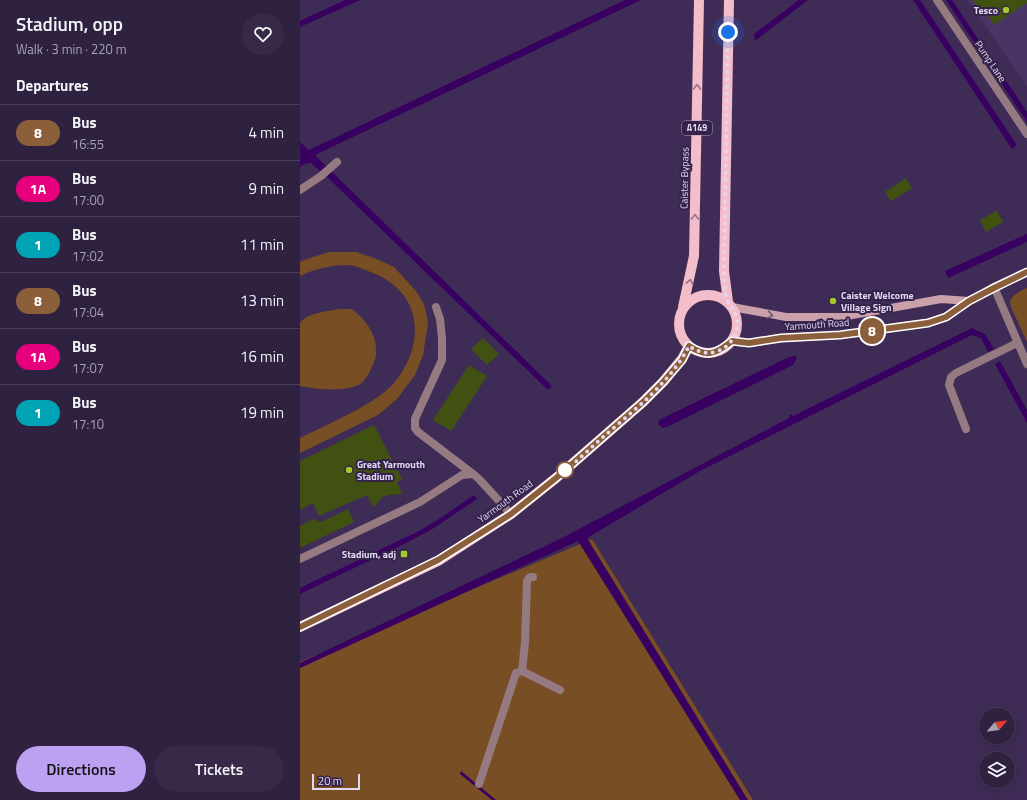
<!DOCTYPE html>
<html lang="en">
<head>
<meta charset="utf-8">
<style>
  body { margin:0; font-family:"Titillium Web",sans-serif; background:#372947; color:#f1f3f6; height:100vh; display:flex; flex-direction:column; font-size:15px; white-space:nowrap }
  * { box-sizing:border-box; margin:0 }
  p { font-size:13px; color:#a7a3b1 }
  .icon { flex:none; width:22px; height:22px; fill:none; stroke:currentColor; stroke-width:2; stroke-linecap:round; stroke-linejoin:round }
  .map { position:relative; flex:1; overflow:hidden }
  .drawer { display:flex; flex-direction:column; background:#2f2140; width:300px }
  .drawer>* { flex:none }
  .badge { padding:0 8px; border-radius:13px; font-size:14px; line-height:26px }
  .needle { width:26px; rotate:61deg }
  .tools { position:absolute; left:679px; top:708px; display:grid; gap:8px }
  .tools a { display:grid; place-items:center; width:36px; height:36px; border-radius:50%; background:#2f2140; box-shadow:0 2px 10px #0003,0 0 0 1px #4a3e59; font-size:20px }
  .scale { position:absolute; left:12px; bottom:10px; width:48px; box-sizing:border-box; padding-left:4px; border:2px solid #e1d7f1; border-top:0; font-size:11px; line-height:14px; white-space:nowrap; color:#e1d7f1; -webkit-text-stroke:3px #35224b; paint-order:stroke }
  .you { position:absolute; width:20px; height:20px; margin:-10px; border:3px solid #fff; border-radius:50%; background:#1a73e8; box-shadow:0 0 0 6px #1a73e833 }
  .map>.badge { position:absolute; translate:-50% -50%; box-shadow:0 0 0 2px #fff }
  h2 { padding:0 16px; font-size:15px; line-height:36px }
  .round { display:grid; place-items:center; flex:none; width:42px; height:42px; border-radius:21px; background:#372947 }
  .overview { display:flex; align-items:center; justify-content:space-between; height:68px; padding:0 16px }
  h1 { font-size:19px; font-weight:600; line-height:30px }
  .cta { display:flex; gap:8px; margin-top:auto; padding:8px 16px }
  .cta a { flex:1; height:46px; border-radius:24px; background:#bca0f2; color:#111; font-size:16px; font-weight:600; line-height:46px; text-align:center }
  .cta a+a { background:#372947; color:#f1f3f6 }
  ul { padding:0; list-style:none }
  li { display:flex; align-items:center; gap:12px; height:56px; padding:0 16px; border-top:1px solid #4a3e59 }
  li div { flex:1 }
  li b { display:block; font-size:15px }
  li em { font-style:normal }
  li .badge { min-width:44px; font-weight:700; text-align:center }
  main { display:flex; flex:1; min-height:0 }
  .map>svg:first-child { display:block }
  .built { fill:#4a3465 }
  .green { fill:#784e24 }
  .water { fill:#380060 }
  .building { fill:#405111 }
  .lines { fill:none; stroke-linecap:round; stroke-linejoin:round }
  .lane { stroke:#957b81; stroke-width:8 }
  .street { stroke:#957b81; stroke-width:8 }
  .secondary { stroke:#caa0aa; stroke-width:8 }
  .primary { stroke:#f3bdca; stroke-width:10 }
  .oneway { stroke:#94708a }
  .oneway2 { stroke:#715471 }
  .line-casing { stroke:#fff; stroke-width:9 }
  .line { stroke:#8b5e3c; stroke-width:6 }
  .walk { stroke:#e1d7f1; stroke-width:4; stroke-dasharray:0 7.2 }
  .poi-dot { fill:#a2c928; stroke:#35224b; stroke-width:1.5 }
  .stop-dot { fill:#fff; stroke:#8b5e3c; stroke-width:2 }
  .labels { text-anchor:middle; stroke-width:4; stroke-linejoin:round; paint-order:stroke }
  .shield { fill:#35224b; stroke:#ada1bf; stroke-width:1 }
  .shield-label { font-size:9px; font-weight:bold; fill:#e1d7f1 }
  .poi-label { font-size:10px; font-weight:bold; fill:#e1d7f1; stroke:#35224b; text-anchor:end }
  .street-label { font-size:10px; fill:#e1d7f1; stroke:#35224b }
</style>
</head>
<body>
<main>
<section class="drawer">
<div class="overview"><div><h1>Stadium, opp</h1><p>Walk · 3 min · 220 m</p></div><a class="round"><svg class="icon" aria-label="heart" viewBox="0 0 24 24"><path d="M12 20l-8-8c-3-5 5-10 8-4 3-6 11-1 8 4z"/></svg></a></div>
<h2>Departures</h2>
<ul>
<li><span class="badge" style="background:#8b5e3c;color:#fff">8</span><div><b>Bus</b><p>16:55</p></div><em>4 min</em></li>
<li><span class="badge" style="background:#e6007e;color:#fff">1A</span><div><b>Bus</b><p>17:00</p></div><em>9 min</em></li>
<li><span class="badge" style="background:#00a3b4;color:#fff">1</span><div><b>Bus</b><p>17:02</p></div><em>11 min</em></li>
<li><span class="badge" style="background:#8b5e3c;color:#fff">8</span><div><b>Bus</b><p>17:04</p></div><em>13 min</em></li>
<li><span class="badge" style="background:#e6007e;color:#fff">1A</span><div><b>Bus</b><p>17:07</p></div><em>16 min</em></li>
<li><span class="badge" style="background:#00a3b4;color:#fff">1</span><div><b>Bus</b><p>17:10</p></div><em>19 min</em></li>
</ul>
<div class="cta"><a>Directions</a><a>Tickets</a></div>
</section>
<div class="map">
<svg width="727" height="800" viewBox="0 0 727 800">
  <rect width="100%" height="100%" fill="#3f2c56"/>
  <!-- built -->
  <path class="built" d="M667,0H727V87L691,34Z"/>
  <!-- green -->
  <path class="green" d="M29,252H56L74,258L94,267L116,291L124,304L128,323L123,355L115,375L97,399L78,415L0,453V438C26,425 76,404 94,383C126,344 123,293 73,273C65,270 56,265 47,265C30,265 15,269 0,276V262L10,258Z
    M727,288V342L711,307L710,301C714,294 720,291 727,288Z
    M39,309H52C67,321 78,336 76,356C75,361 72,366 70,371C67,377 63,384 56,386C38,392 18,389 0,386V323C8,312 27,312 39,309Z
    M292,539L453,800H0V662Z"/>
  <!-- water -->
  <path class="water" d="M45,0H60L0,27V21Z
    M325,0H341L15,155L28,168L22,173L11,163L4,164L0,167V160L1,157L0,154V142L9,150Z
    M499,0H508L455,41L454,34Z
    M613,0H620L717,145L712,149Z
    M646,0H652L727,112V122Z
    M31,171L252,386L248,390L26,176Z
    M727,234V242L648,278L645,271Z
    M672,328L685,334L694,349L688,352L681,338L672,335L400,471L287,538L448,800H440L278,541L0,668V663L262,538L489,418L490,414L493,416Z
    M495,356L497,358L493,365L369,426L363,428L358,424L359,420L367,416L489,357Z
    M700,361L727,410V423L695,364Z
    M174,495L177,499L131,530L98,547L0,594V588L117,532L136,521Z
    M161,771L196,800H192L160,774Z"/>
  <!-- building -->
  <path class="building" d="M673,0H727V3L694,25L685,11L682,13Z
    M606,178L612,188L591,201L585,192Z
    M697,211L703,222L686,232L680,220Z
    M183,338L199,354L187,365L171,349Z
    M169,365L187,376L151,431L133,420Z
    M74,425L102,479L97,482L102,494L89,495L83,497L73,507L67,495L19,516L13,503L0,510V461Z
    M48,509L54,522L0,548V526L13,519L21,522Z"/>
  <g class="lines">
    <!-- lane -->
    <path class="lane" d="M0,190L21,176L37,162
      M694,287L727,364
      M136,307L140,319L142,338V360L115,419V428L118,432L173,474
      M666,429L649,385L651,377L656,373L717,343
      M0,559L120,502L162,475L173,474L179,479L211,514
      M222,671L260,690
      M179,784L216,673L222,671L225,643L227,581L230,577H233"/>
    <!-- street -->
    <path class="street" d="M637,0L727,134"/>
    <!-- secondary -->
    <path class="secondary" d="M432,307L486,317H541L641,299L669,301
      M432,341L449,343L481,338L540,335L627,323L646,317L669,301L694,287L727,272"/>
    <!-- primary -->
    <path class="primary" d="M379 324a29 29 0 1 1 58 0a29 29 0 1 1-58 0Z
      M428,302L424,271L429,0
      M383,307L394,256L399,0
      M0,627L138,561L211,514L256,478L343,402L363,382L382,359L389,346"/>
  </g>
  <!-- one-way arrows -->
  <defs><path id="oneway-chevron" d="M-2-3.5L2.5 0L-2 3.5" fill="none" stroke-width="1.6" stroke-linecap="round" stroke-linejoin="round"/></defs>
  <g class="oneway">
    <use href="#oneway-chevron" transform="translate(397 87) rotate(-89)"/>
    <use href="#oneway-chevron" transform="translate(395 217) rotate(-89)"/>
    <use href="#oneway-chevron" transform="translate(390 282) rotate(-76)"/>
  </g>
  <use class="oneway2" href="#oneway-chevron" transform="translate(470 315) rotate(10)"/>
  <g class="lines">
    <!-- line casing -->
    <g class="line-casing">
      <path id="line" d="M0,627L138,560L211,514L256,478L343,402L363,382L382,360L389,346C407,358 416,354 432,341L449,343L481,338L540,335L628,323L646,317L669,301L694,288L727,272"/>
    </g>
    <!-- line -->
    <use href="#line" class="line"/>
    <!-- walk -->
    <path class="walk" d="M265,470C278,461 290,448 302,438C333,411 370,383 389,346C398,352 407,355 418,351C433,346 441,328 435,313C433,309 430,306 428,302C424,294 425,281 424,271L428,32"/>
  </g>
  <!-- markers -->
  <g class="poi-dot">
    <circle cx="706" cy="10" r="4"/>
    <circle cx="533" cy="301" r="4"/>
    <circle cx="49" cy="470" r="4"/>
    <rect x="100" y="550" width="8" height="8" rx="2"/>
  </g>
  <circle class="stop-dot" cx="265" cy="470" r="8"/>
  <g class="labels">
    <!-- shield labels -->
    <rect class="shield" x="382" y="121" width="30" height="14" rx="3"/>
    <g class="shield-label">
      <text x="397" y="131">A149</text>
    </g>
    <!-- poi labels -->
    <g class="poi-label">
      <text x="698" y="14">Tesco</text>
      <text x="541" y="299" text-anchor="start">Caister Welcome<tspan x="541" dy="12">Village Sign</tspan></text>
      <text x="57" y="468" text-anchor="start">Great Yarmouth<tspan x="57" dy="12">Stadium</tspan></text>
      <text x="96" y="558">Stadium, adj</text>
    </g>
    <!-- street labels -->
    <g class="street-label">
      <text transform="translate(691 61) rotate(56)" y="4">Pump Lane</text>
      <text transform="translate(384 178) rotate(-89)" y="4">Caister Bypass</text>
      <text transform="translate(517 324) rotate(-4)" y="4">Yarmouth Road</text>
      <text transform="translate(205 501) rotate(-36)" y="4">Yarmouth Road</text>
    </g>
  </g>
</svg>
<div class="tools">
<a><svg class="needle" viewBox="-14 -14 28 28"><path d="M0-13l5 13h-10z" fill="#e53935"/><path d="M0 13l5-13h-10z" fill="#a7a3b1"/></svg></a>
<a><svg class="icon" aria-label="layers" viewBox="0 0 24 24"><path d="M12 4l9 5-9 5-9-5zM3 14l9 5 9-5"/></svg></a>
</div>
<div class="scale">20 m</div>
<div class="you" style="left:428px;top:32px"></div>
<b class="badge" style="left:572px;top:331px;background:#8b5e3c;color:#fff">8</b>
</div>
</main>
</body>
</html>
